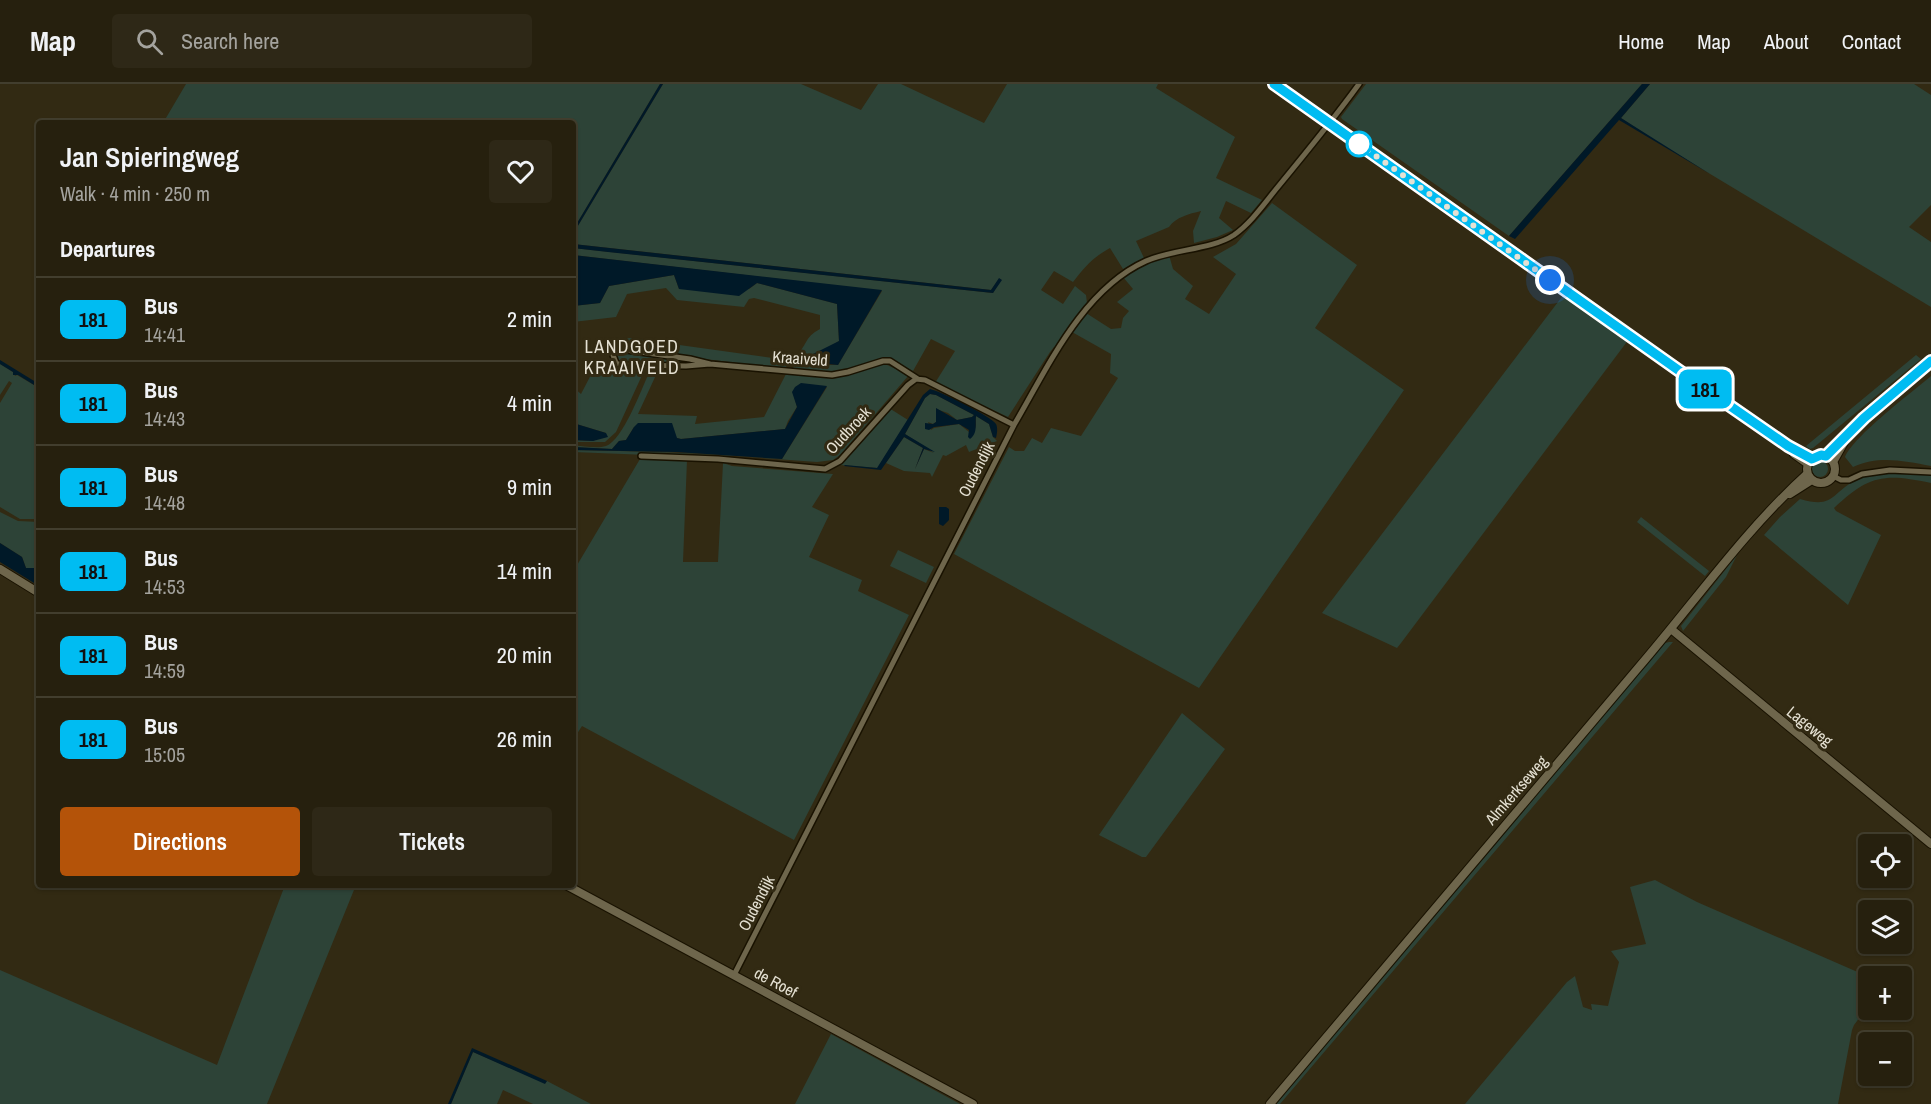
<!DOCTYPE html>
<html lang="en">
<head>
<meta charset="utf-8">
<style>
  body { margin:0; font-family:"Archivo Narrow",sans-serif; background:#2e2817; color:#f1f3f6; height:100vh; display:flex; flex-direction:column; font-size:22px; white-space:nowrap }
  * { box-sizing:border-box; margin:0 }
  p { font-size:20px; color:#a4a39e }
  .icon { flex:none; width:33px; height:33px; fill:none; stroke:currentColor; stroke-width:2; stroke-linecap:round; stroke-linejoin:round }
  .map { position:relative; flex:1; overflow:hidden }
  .side { position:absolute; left:36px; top:36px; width:540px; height:768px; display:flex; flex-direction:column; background:#26200e; border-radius:6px; box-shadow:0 2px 4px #0004,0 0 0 2px #423e2e }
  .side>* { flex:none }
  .badge { padding:0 12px; border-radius:9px; font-size:21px; line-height:39px }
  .fabs { position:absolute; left:1858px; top:750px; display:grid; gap:12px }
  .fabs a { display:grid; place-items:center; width:54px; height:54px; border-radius:6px; background:#26200e; box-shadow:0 2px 4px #0004,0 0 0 2px #423e2e; font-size:30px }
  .you { position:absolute; width:30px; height:30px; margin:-15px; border:4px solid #fff; border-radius:50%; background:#1a73e8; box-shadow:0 0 0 9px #1a73e833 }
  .map>.badge { position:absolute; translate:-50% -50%; box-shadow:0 0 0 3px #fff }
  h2 { padding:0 24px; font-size:22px; line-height:54px }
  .round { display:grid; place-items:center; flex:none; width:63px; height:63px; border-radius:6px; background:#2e2817 }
  .headline { display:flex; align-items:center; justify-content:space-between; height:102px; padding:0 24px }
  h1 { font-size:28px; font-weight:600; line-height:45px }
  .button { display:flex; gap:12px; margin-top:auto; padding:12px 24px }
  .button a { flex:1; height:69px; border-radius:6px; background:#b45309; color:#fff; font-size:24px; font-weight:600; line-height:69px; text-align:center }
  .button a+a { background:#2e2817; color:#f1f3f6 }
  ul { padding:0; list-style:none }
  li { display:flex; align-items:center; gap:18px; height:84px; padding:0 24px; border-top:2px solid #423e2e }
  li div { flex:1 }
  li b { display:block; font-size:22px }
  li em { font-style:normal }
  li .badge { min-width:66px; font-weight:700; text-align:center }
  header { display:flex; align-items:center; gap:36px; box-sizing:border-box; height:84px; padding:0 30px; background:#26200e; border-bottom:2px solid #423e2e }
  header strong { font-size:28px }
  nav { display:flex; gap:33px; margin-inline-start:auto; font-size:21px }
  .search { width:420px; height:54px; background:#2e2817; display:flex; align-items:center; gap:15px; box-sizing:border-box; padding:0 21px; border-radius:6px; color:#a4a39e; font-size:22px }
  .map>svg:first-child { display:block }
  .green { fill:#2d4337 }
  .water { fill:#001928 }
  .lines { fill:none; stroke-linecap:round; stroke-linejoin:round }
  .street-casing { stroke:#191200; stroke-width:8 }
  .secondary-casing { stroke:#191200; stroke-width:10 }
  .street { stroke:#6e664c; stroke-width:5 }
  .secondary { stroke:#6e664c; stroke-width:8 }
  .line-casing { stroke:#fff; stroke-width:14 }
  .line { stroke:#00bcf2; stroke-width:9 }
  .walk { stroke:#e5e1d3; stroke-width:6; stroke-dasharray:0 10.8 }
  .stop-dot { fill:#fff; stroke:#00bcf2; stroke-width:3 }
  .labels { text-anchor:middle; stroke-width:6; stroke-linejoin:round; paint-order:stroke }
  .street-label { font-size:16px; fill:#e5e1d3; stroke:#322a13 }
  .neighbourhood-label { font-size:18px; letter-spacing:1.5px; fill:#e5e1d3; stroke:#322a13 }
</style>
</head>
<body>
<header>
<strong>Map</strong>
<div class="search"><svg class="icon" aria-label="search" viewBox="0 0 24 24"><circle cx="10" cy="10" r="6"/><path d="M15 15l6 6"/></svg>Search here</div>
<nav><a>Home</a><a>Map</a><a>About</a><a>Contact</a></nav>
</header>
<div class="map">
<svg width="1931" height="1020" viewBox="0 0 1931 1020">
  <rect width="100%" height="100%" fill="#322a13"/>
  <!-- green -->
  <path class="green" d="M186,0H660L573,146V39H163Z
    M663,0H801L861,26L878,0H901L984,39L1007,0H1158L1156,4L1235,53L1216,94L1262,116L1251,129L1226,117L1219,134L1233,146L1217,153L1194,159L1193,147L1201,127C1189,130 1176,133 1169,143L1136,157L1144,174L1123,185L1110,164C1093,173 1084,184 1073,198L1054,187L1041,206L1063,220L1075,202L1086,211L1087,219L1058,262L1054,263L1050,268L1008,333L935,299L955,267L931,255L913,287L891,276L834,288L793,286L795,272C808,262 803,254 820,245V231L754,214L749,215L744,223L677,216L666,204L627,210L616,233L573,238V222L600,219L609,202L674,191L679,205H749L757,199L837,220L839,257L808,278L824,281H838L882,207L573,171V164L993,209L1001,195H999L991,206L573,160V150Z
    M1366,0H1642L1509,152L1342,35L1341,33Z
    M1650,0H1914L1931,11V121L1909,143L1931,158V223L1657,58L1621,34Z
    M1272,119L1357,181L1315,244L1404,306L1199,604L954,470L1009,363L1015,367H1024L1032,354L1042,359L1051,344L1081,352L1118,294L1110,289L1111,270L1072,248L1086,229L1111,245L1121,244L1123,234L1129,227L1117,218L1133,205L1123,193L1145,180L1169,171L1173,185L1193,202L1185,215L1209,230L1236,190L1213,173L1236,160Z
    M1564,210L1629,255L1401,559L1397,564L1322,529Z
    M629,254L787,276L786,285L615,264L616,259Z
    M622,268L692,278V279L621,278L617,274V271Z
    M1916,271L1921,275L1910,284L1813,364L1810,365L1806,362Z
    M613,279L641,283L644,287L616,348L605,358H573V356L593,357L606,349L573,339V303L581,310L594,285L599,287Z
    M0,280L13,288L15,292L17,291L39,304V435H20L0,423V319L12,299L9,297L0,311Z
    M885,280L909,291L840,371L833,376L817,378L735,372L698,373L573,368V366C643,367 712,370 782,375L827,303L794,312L797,323L788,337L785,345L681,355L634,343L626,356L619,357L612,365L573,363V361C583,362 597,365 606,362C623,356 641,306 649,289L654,284H658L656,291L638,330L697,332L695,340L764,333L786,290L816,293L840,292Z
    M1931,292V382C1904,377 1879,371 1853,383L1845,373C1854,352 1911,309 1931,292Z
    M930,310L936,311L974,331L972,333L957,336L948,329L936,325V338L933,340L928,338L931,346L934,344L959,340L969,348C979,345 975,340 976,332L989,340L993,353L997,357L969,368L966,361L946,372L943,371L932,393L930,389L904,387L886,379L904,353L923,364L915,385L924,365L934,369L905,350L925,314Z
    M889,324L908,336L878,384L840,381L841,378Z
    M640,375L687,376L683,478H718L723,379L732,382L833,390L812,423L829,431L809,473L862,496L858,507L909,531L794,756L582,642L573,656V488Z
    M1812 385a8 8 0 1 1 16 0a8 8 0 1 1-16 0Z
    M1889,388L1931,391V399C1884,389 1869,391 1834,424L1836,427L1881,451L1848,521L1764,451L1780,433L1800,415C1834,425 1830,410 1856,396C1866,391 1877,390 1889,388Z
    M0,428L18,437L39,438V484H26L22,473L0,459Z
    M1641,433L1709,487L1705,492L1637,438Z
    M898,466L934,483L926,499L890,482Z
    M1737,471L1726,493L1683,547L1681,542Z
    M1669,558H1673L1280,1020H1276L1665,559Z
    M1182,629L1225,665L1146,773H1142L1099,751Z
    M1655,796L1697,818L1869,893V921L1854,941L1852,946L1838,1020H1465L1567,898L1575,892L1583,923L1592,926L1591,920L1608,922L1619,878L1611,867L1646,860L1630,803Z
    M285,801H356L267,1020H0V886L217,981Z
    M831,950L960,1020H795Z
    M473,968L545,999L547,997L591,1020H533L503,1006L497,1020H451Z"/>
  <!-- water -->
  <path class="water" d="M660,0H663L573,150V146Z
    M1642,0H1650L1621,34L1710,90L1619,36L1515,155L1509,152Z
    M573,160L991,206L999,194L1002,196L993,209L608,168L573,164Z
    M573,171L882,206L838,281L808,278L811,271L839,257L837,220L757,199L739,212L679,205L674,191L609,202L600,219L573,222Z
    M0,276L39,300V304L18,291H13V288L0,280Z
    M801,299L827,302L782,375L676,368L573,366V363L612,365L619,357L626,356L634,343L638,339H672L677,354L681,355L785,345L797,323L792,308L795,303Z
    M930,305C940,307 991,332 996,340C998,344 997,350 996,354L993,353L989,340L976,332C975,340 978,349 970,355L968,353L969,346L959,340L934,343L929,346L925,345V339L933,340L936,338V324L957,336L972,333L974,331L936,311L930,310L925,314L905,350L935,368L924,365L915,385L923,364L904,353L881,386L844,382L845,381L877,384L923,311Z
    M573,339L606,349L608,353L593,357L573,356Z
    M939,423H946L949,425V436L943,442L939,440Z
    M0,459L22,473L26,484H39V502L0,478Z
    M472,964L547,997L545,1000L473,968L451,1020H448Z"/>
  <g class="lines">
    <!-- street casing -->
    <g class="street-casing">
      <path id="street" d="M710,280L690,275L619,265L615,267L613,271L616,279L621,281L686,282L710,280L832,291L848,288L883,277H890L918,295
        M641,372L718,375L825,385L840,377L908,301L916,295L925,296L1014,341
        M1833,392L1841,396H1849L1862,390L1890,386L1931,388
        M734,891L1014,341C1048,283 1082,206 1146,177C1173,165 1211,166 1234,151C1251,139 1264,120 1277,104C1305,70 1333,36 1359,0"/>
    </g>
    <!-- secondary casing -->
    <g class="secondary-casing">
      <path id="secondary" d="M1274,0L1681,288L1788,362L1812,375
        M1789,363L1794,370L1808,380
        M1807 385a14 14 0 1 1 28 0a14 14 0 1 1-28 0Z
        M1826,372L1864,334L1931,277
        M1833,378L1847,353
        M1790,410L1812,396
        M0,485L39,509
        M1671,545L1931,760
        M566,801L973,1020
        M1270,1020C1393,875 1514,729 1638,584C1694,519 1744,447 1807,390"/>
    </g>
    <!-- street -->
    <use href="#street" class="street"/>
    <!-- secondary -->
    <use href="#secondary" class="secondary"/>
  </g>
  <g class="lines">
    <!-- line casing -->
    <g class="line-casing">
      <path id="line" d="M1274,0L1681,288L1788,362L1812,375L1821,371L1826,372L1864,334L1931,277"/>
    </g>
    <!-- line -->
    <use href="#line" class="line"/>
    <!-- walk -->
    <path class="walk" d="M1359,60L1550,196"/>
  </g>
  <!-- markers -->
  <circle class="stop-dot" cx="1359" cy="60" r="12"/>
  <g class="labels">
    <!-- street labels -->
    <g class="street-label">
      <text transform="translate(800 274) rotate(4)" y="6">Kraaiveld</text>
      <text transform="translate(848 346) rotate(-47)" y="6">Oudbroek</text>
      <text transform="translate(976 385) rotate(-63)" y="6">Oudendijk</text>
      <text transform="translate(1810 642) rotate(39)" y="6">Lageweg</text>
      <text transform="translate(1516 706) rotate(-49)" y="6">Almkerkseweg</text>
      <text transform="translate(756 819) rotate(-63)" y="6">Oudendijk</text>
      <text transform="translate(776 898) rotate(28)" y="6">de Roef</text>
    </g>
    <!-- neighbourhood labels -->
    <g class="neighbourhood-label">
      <text x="632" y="269">LANDGOED<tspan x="632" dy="21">KRAAIVELD</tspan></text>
    </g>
  </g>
</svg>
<div class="fabs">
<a><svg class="icon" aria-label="locate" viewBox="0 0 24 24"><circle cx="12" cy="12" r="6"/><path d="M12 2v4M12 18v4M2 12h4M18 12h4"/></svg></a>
<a><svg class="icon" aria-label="layers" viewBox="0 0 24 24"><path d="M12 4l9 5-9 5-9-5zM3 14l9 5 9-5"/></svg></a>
<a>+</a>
<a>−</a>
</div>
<div class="you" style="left:1550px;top:196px"></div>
<b class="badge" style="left:1705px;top:305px;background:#00bcf2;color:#111">181</b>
<section class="side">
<div class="headline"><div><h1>Jan Spieringweg</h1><p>Walk · 4 min · 250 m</p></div><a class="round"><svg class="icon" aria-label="heart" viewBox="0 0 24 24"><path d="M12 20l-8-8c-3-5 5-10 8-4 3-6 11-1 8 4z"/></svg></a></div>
<h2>Departures</h2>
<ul>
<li><span class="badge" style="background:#00bcf2;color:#111">181</span><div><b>Bus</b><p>14:41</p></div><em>2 min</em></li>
<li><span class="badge" style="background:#00bcf2;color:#111">181</span><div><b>Bus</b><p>14:43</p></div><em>4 min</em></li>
<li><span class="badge" style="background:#00bcf2;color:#111">181</span><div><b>Bus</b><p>14:48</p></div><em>9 min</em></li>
<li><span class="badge" style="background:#00bcf2;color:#111">181</span><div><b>Bus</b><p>14:53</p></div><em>14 min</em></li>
<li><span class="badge" style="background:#00bcf2;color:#111">181</span><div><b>Bus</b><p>14:59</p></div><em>20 min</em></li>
<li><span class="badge" style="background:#00bcf2;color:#111">181</span><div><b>Bus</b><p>15:05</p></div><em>26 min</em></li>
</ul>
<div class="button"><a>Directions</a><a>Tickets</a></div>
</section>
</div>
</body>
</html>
